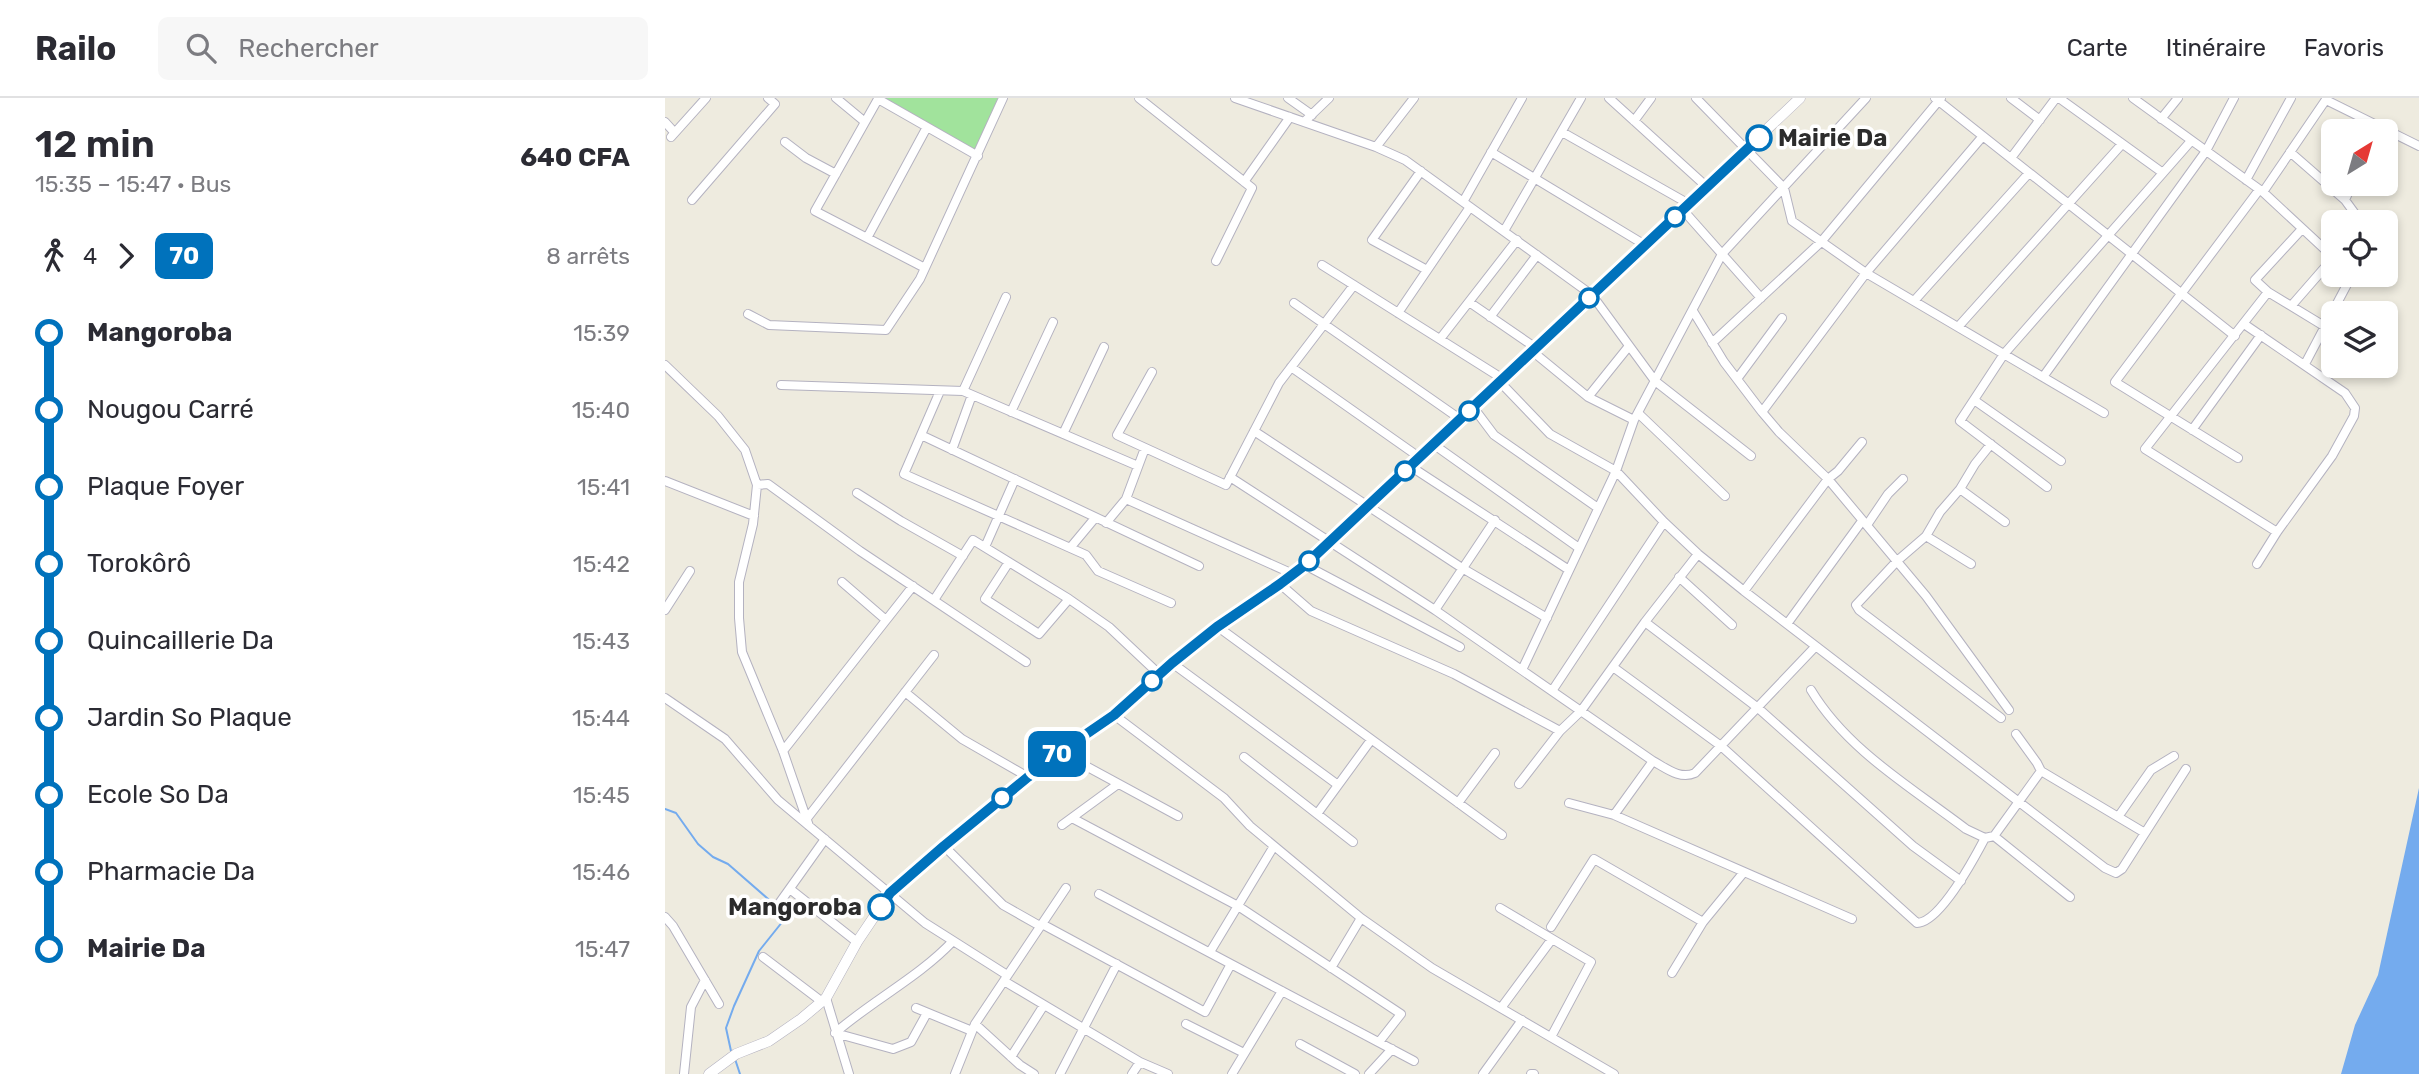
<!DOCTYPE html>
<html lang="fr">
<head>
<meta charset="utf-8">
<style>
  body { margin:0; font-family:Rubik,sans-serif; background:#f7f7f7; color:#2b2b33; height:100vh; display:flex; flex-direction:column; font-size:26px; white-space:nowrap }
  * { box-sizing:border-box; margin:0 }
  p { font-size:23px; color:#7c7c81 }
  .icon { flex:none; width:38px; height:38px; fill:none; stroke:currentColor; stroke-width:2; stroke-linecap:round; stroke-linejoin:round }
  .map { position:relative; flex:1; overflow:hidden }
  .side { display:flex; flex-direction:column; background:#fff; width:665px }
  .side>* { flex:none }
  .badge { padding:0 14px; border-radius:10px; font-size:24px; line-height:46px }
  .needle { width:46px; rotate:37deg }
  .tools { position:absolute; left:1656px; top:21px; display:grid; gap:14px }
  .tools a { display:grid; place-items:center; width:77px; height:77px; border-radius:10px; background:#fff; box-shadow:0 4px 10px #0003; font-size:35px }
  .map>.badge { position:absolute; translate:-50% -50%; box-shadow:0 0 0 4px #fff }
  .legs { display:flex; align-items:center; gap:10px; height:77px; padding:0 35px; font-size:23px }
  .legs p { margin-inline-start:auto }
  .overview { display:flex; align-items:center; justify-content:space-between; height:119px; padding:0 35px }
  h1 { font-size:38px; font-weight:600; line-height:52px }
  ul { padding:0 35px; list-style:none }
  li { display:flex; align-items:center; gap:24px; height:77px; font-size:26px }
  li i { display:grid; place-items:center; width:10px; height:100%; margin:0 9px; background:currentColor }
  li i::after { content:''; width:18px; height:18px; margin:-9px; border:5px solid; border-radius:50%; background:#fff }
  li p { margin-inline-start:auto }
  li:first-child i { background:linear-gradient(#0000 50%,currentColor 0) }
  li:last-child i { background:linear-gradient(currentColor 50%,#0000 0) }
  header { display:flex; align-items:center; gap:42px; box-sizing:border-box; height:98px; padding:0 35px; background:#fff; border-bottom:2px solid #e1e1e2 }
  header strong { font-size:33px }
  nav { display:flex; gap:38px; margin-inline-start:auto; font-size:24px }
  .search { width:490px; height:63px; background:#f7f7f7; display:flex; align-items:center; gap:18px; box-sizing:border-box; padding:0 24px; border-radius:10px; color:#7c7c81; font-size:26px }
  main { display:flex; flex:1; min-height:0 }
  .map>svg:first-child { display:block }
  .green { fill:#a1e39c }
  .water { fill:#74abee }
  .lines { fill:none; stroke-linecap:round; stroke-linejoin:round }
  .stream { stroke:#74abee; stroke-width:2 }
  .minor-casing { stroke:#b4b2c0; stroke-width:10 }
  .tertiary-casing { stroke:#b4b2c0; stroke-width:11 }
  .minor { stroke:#fff; stroke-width:8 }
  .tertiary { stroke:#fff; stroke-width:10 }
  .line-1-casing { stroke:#fff; stroke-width:16 }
  .line-1 { stroke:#0072bc; stroke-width:10 }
  .stop-1-dot { fill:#fff; stroke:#0072bc; stroke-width:3.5 }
  .labels { text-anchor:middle; stroke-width:7; stroke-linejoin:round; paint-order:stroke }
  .stop-label { font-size:24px; font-weight:bold; fill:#2c2c2c; stroke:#fff; text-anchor:start }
</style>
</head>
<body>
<header>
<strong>Railo</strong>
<div class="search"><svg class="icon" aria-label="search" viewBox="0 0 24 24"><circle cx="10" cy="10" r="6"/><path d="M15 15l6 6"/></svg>Rechercher</div>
<nav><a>Carte</a><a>Itinéraire</a><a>Favoris</a></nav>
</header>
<main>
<section class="side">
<div class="overview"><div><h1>12 min</h1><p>15:35 – 15:47 · Bus</p></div><b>640 CFA</b></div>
<div class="legs"><svg class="icon" aria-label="walk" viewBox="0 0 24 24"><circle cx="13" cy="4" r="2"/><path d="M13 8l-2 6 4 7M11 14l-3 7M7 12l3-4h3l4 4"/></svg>4<svg class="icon" aria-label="forward" viewBox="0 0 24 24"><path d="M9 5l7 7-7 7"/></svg><b class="badge" style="background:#0072bc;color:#fff">70</b><p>8 arrêts</p></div>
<ul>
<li><i style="color:#0072bc"></i><b>Mangoroba</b><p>15:39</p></li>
<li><i style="color:#0072bc"></i><span>Nougou Carré</span><p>15:40</p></li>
<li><i style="color:#0072bc"></i><span>Plaque Foyer</span><p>15:41</p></li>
<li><i style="color:#0072bc"></i><span>Torokôrô</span><p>15:42</p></li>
<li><i style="color:#0072bc"></i><span>Quincaillerie Da</span><p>15:43</p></li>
<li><i style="color:#0072bc"></i><span>Jardin So Plaque</span><p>15:44</p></li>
<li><i style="color:#0072bc"></i><span>Ecole So Da</span><p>15:45</p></li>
<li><i style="color:#0072bc"></i><span>Pharmacie Da</span><p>15:46</p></li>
<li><i style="color:#0072bc"></i><b>Mairie Da</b><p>15:47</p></li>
</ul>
</section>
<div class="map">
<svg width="1754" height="976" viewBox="0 0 1754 976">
  <rect width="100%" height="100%" fill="#eeebdf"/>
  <!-- green -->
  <path class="green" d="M218,0H333L310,52Z"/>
  <!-- water -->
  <path class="water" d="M1754,690V976H1676L1690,927L1713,877Z"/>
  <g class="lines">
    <!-- stream -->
    <path class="stream" d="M0,711L11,715L33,746L48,759L63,766L110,807
      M66,953L61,930L69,908L94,853L118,823L119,818L114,811
      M70,961L75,976"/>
    <!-- minor casing -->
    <g class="minor-casing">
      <path id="minor" d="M171,0L200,24
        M474,0L587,90L551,163
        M570,0L711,49L740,62L927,197L990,283L1086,358
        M623,0L647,17
        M944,0L1042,89
        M1031,0L1119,90L1127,123L1201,175L1439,315
        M1270,0L1570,238
        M1346,0L1375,22
        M1394,0L1498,75
        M1468,0L1598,94L1668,159
        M1661,2L1754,48
        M1496,21L1513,0
        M969,23L986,0
        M0,24L9,34
        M639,24L664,0
        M897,34L1024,106
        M6,39L41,0
        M120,44L141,60L171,76
        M711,49L749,0
        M826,54L980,147
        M1625,54L1680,102L1696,124
        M1346,60L1391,0
        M756,73L707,142L762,172
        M1581,82L1626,0
        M579,84L625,19
        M1598,94L1662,0
        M27,102L110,6L103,0
        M1680,102L1687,86
        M798,104L857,0
        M1018,112L1096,200
        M1637,131L1590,182L1603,194L1659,228
        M839,133L916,0
        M202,140L262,29
        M657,167L838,281
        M260,170L150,113L213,1L313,58
        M1603,194L1480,351L1612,434
        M1249,203L1364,75
        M804,204L871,250
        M629,205L795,321
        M1627,207L1668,160
        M1028,213L1059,264L1097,314L1114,334L1163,381L1261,498L1344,612
        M733,215L805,109
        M83,216L104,227L221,232L255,181L338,0
        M825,219L872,157
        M1579,226L1680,295L1690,310L1689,318L1667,358L1612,434L1592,466
        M1293,229L1457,46
        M775,241L852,142
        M1047,245L1156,144L1276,0
        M867,253L923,299L969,322
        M1640,266L1687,177
        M0,267L53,318L80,352L92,387L88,426L74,484V520L77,554L118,653L144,728
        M626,269L754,359
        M487,274L452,337L561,387L614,285L689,187
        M1378,279L1541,53L1569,0
        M1072,281L1117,220
        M835,284L885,336L951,373L999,424L1033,456L1079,493L1440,770L1451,775L1457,771L1521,671
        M116,287L298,293L473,368
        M275,293L239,376L421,457L433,473L506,505
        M298,293L341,199
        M923,299L964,248
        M1309,302L1396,363
        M808,309L829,337L933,410
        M346,314L388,224
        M1097,314L1201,175L1318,38
        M973,315L1060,398
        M1527,332L1596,237
        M589,333L797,470L882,520
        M398,336L439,249
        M256,337L534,468
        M768,346L914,450
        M1326,346L1310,366L1295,391L1275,414L1261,438L1232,463L1191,507L1194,512L1336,620
        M287,352L307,297
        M1573,360L1450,284L1594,92
        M745,368L904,472
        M565,379L770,512L988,663C1001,670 1015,682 1030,675L1150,549
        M0,383L89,418
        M92,387L103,386L195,453L361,564
        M1382,389L1295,323L1339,256L1526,43
        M1295,391L1340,424
        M192,395L236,423L298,458
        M461,401L628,476
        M441,425L461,401L480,350
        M1202,427L1223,396L1238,381
        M1261,438L1306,466
        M320,449L350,381
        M405,450L430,420
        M344,464L320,501L374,536L404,501
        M640,467L795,549
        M1014,479L1067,527
        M177,484L221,522
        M615,486L646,513L789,576L895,633
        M1079,493L1163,381L1173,373L1197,344
        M269,502L308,442L404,501L444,529L495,577
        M0,512L25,473
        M770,512L830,422
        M980,524L1093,610L1248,748L1296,783
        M1122,526L1197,423
        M553,529L837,737
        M507,565L673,687
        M948,569L1056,648L1252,825C1275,825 1310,759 1320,740
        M857,572L951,373L969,322L1057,156L1201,0
        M1146,592C1182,652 1246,689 1301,731L1320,740L1329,738
        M887,593L999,424
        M240,594L297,641L363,679
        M0,600L60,641L113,702L260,825L342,877
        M449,617L559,700L585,728L696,820L767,870L949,976
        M1351,636L1372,665L1376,673L1329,738L1405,799
        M118,653L248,488
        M395,654L513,718
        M579,659L688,744
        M1376,673L1480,735
        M854,686L895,633L916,613L980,524L1033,456
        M793,705L830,655
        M904,705L949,717L1187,821
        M652,716L706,642
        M949,717L988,663
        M143,719L269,557
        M1453,719L1486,672L1509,658
        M407,720L573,808L736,916L714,944
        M397,727L453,686
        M279,748L338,807L375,828
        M125,791L192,844
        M434,796L749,963
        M113,807L160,741
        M835,810L926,864L886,939
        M0,819L8,828L54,906
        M377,826L540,914L566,866
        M886,829L929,761L1038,824
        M545,854L609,748
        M98,859L156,903
        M666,870L696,820
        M1007,875L1038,824L1079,774
        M339,883L475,964L503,976
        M161,900L184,976
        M251,910L307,933
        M836,910L887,841
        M310,926L355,967L369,976
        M521,926L579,955
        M170,935C208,902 254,879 288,843
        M170,935L228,951L246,944L262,915
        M635,946L690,976
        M346,959L379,907
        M19,976L26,909L40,882
        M290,976L310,926L401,790
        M395,976L452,866
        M467,976L475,964
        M567,976L617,893
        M704,976L727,951
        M818,976L857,922
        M866,976H869"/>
    </g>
    <!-- tertiary casing -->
    <g class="tertiary-casing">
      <path id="tertiary" d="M44,976L71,956L104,943L136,921L161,900L192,844L225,795L279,748L395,654L449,617L507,565L553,529L615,486L640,467L1135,0"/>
    </g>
    <!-- minor -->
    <use href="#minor" class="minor"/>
    <!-- tertiary -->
    <use href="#tertiary" class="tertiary"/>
  </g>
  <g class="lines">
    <!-- line-1 casing -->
    <g class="line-1-casing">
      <path id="line-1" d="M216,809L225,795L279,748L363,679L395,654L449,617L507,565L552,529L615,486L640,467L1094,40"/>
    </g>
    <!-- line-1 -->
    <use href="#line-1" class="line-1"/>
  </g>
  <!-- markers -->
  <g class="stop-1-dot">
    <circle cx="1094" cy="40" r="12"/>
    <circle cx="1010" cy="119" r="9"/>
    <circle cx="924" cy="200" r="9"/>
    <circle cx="804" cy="313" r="9"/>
    <circle cx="740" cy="373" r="9"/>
    <circle cx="644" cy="463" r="9"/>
    <circle cx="487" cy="583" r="9"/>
    <circle cx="337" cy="700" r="9"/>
    <circle cx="216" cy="809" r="12"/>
  </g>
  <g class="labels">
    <!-- stop labels -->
    <g class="stop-label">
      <text x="1113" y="48">Mairie Da</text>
      <text x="197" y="817" text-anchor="end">Mangoroba</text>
    </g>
  </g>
</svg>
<div class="tools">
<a><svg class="needle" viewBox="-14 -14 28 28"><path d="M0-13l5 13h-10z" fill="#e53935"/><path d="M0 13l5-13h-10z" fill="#7c7c81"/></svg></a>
<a><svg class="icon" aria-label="locate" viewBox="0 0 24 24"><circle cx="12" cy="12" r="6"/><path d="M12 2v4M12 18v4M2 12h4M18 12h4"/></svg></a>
<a><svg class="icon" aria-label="layers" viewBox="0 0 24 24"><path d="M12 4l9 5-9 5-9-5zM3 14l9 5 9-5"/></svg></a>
</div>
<b class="badge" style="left:392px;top:656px;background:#0072bc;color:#fff">70</b>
</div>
</main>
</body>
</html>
